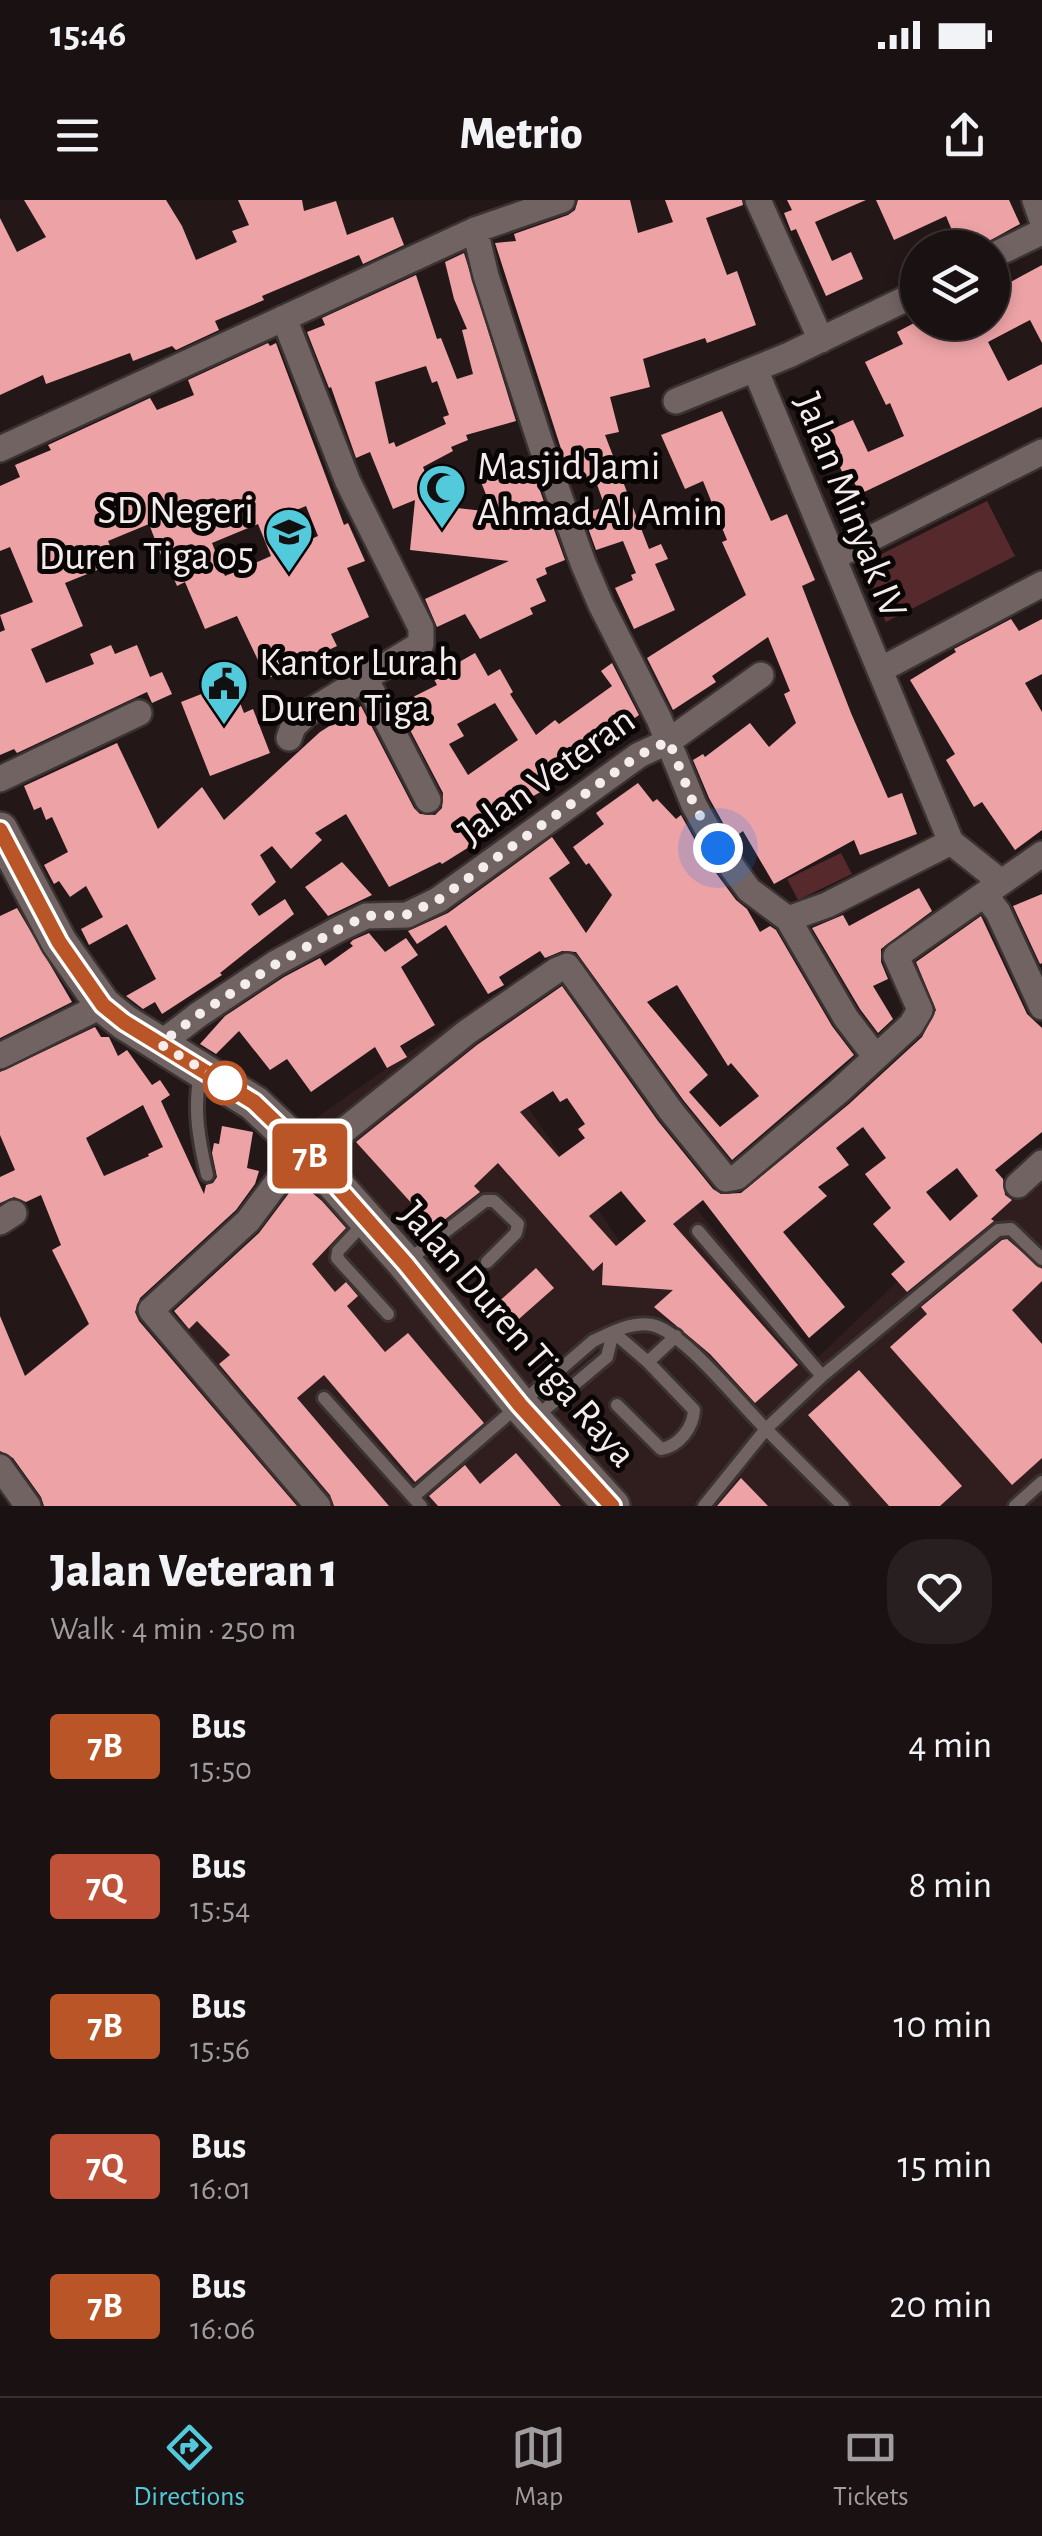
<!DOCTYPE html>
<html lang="en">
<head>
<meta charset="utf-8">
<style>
  body { margin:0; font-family:"Alegreya Sans",sans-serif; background:#271f20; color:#f1f3f6; height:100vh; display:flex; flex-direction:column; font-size:38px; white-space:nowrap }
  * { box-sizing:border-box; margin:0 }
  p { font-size:32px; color:#9f9d9f }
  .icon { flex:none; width:55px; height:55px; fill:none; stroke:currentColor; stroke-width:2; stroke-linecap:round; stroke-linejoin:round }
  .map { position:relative; height:1306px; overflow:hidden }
  .sheet { display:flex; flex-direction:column; background:#1a1112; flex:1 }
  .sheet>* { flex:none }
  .badge { padding:0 20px; border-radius:8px; font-size:35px; line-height:65px }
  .tools { position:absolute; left:900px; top:30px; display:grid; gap:20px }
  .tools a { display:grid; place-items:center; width:110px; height:110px; border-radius:50%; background:#1a1112; box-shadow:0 5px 15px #0003,0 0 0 2px #383132; font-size:50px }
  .you { position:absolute; width:50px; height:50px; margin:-25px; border:8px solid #fff; border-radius:50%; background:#1a73e8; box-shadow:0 0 0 15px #1a73e833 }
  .map>.badge { position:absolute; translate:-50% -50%; box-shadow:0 0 0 5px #fff }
  .round { display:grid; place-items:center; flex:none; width:105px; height:105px; border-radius:40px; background:#271f20 }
  .head { display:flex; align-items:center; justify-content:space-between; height:170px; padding:0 50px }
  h1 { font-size:48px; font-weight:800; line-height:75px }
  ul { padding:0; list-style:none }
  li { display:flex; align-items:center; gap:30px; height:140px; padding:0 50px }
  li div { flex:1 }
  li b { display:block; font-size:38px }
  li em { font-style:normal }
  li .badge { min-width:110px; font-weight:700; text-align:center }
  .status { display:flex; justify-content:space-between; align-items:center; height:70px; padding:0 50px; background:#1a1112; direction:ltr }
  .status svg { height:28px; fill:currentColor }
  header { display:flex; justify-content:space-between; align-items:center; height:130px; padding:0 50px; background:#1a1112; font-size:45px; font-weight:800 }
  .tab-bar { display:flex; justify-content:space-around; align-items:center; height:140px; border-top:2px solid #383132; background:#1a1112; font-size:28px; color:#9f9d9f }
  .tab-bar a { display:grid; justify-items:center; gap:5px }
  .tab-bar .selected { color:#53cadc }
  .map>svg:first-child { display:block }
  .built { fill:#301d1e }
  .green { fill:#56292c }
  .building { fill:#eda3a6; fill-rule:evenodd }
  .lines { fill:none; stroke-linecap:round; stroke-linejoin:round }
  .lane-casing { stroke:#3b3232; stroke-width:18 }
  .street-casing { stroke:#3b3232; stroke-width:30 }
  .secondary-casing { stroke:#3b3232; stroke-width:40 }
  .lane { stroke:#726363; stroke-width:12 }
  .street { stroke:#726363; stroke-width:25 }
  .secondary { stroke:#726363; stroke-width:35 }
  .line-casing { stroke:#fff; stroke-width:22 }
  .line { stroke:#ba5527; stroke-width:15 }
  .walk { stroke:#f5ecec; stroke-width:10; stroke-dasharray:0 18 }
  .stop-dot { fill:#fff; stroke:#ba5527; stroke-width:5 }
  .labels { text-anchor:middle; stroke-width:10; stroke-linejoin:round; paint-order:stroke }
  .poi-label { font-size:40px; fill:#f5ecec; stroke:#090505; text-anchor:start }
  .street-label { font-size:40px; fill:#f5ecec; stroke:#090505 }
</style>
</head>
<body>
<div class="status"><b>15:46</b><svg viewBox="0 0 49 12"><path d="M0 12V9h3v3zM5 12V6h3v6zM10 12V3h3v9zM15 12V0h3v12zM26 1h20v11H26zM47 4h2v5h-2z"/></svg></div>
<header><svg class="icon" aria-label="menu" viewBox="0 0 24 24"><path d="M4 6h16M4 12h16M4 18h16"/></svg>Metrio<svg class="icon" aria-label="share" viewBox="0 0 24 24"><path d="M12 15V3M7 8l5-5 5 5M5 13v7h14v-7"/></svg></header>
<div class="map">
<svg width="1042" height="1306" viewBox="0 0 1042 1306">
  <rect width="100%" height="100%" fill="#231718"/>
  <!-- built -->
  <path class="built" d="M464,814L629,1055L692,1003L817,1158L1042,944V1306H293L159,1139L320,1007L269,951Z"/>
  <!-- green -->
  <path class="green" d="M987,301L1015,356L886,422L858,366Z
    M841,653L852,674L798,700L787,679Z"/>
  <!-- building -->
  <path class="building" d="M24,0H166L182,26L196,60L237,42L232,31L249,25L238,0H302L304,11L336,1L347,35L393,17L404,45L363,64L359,55L262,96L264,100L215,121L219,130L176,150L172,146L133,161L130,153L46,184L43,175L0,195V18L17,52L46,37Z
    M578,0H630L638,33L673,22L665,0H742L743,5L706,18L727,75L737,71L756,125L707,143L705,138L643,159L650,187L610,197L619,232L605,235L649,349L661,344L668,359L655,364L675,410L634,429L615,388L633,380L631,375L636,373L623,341L596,350L583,314L605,307L594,276L572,283L495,43L516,41L514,34L568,15L575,10Z
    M787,0H866L815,22L832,61L851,52L863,79L826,96L796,29L791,31L784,13L792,10Z
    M876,0H1009L1020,24L980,46L973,32L956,40L946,16L894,40Z
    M464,53L516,221L466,235L468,240L451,247L453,251L423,267L439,306L493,312L481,282L530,263L565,360L545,368L547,374L536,379L546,401L530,408L533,414L480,439L465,414L437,427L425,399L509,361L410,350L415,300L393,309L370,252L356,258L331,187L329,188L307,132L325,125L322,118L416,75L437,139L441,138L457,179L473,174L462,130L467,129L454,99L445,62ZM426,166L432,183L437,181L449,215L443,217L446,224L396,247L394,242L389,244L375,182Z
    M1042,65V143L1030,120L988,142L1008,181L1042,164V207L860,294L854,282L848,284L834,255L840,252L830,230L853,220L868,252L904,236L890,203L886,205L865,162L903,144L897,132L916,122H992V92Z
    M268,143L270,146L276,143L344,325L348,323L365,361L347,368L369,417L331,434L337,446L267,479L237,416L205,429L185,382L177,386L167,362L164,363L149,324L108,341L117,362L65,383L83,426L31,449L46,483L94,464L90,454L111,445L115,454L137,445L150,477L162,472L172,494L152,503L147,492L17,553L14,549L0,555V432L5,430L0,415L33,402L10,347L0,351V286L20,277L15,265L51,250L48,245L150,198L157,210L194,195L188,180ZM306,306L318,336L288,349L275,319ZM258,324L271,356L225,376L212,343Z
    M722,211L771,321L787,314L815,380L802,386L851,513L888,598L902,593L917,634L860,655L854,640L774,684L743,631L732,639L709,598L693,560L703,554L705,557L750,523L769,547L796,523L784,494L790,491L768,437L712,476L716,482L673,510L647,458L746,395L722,342L727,340L703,281L685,289L661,235Z
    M1011,419L1019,431L1042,419V474L1025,483L1042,512V630L1015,650L982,602L974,607L946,560L955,554L910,480L956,452L954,449Z
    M475,453L488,476L500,469L513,492L510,494L536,535L555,520L559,524L612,486L601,471L612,463L639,515L589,551L592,555L558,577L560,581L487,622L493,632L442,664L440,662L389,687L346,614L315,633L322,640L291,669L272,646L260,655L276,682L251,704L259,716L285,699L294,714L220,773L222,775L162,814L155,802L143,809L126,796L156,779L127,724L89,745L81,729L103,717L86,686L70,697L59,681L54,684L44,665L68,652L52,617L46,620L41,607L34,610L24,586L117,543L158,629L202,587L224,620L320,532L361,506L414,608L420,614L435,615L442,608L443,593L397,505L437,485L433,477ZM495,503L518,540L468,575L449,544L464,536L457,524Z
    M222,486L225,494L235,490L244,513L253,509L270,553L210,576L181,502Z
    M638,583L653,602L657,599L676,619L681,615L705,658L736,700L747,709L760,732L770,726L776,730L832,826L854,855L732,960L684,901L576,752L562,751L545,758L540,751L499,777L504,785L488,794L446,725L417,744L408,731L448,713L552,637L570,663L549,678L586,733L612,695L589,663L586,665L573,647L604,624L596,613ZM677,785L728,866L731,863L759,896L720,927L689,892L708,875L647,802Z
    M342,662L372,695L328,716L305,687Z
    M919,688L932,711L881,749V762L888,779L873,786L893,819L878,833L860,809L812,728L843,715L849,726Z
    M1042,694V763L1040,764L1013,706Z
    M17,708L72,802L0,838V716Z
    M981,716L1027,814L1042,828V932L995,970L1003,979L1005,995L1012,1000L991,1019L994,1021L907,1092L891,1074L905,1062L873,1024L891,1008L865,974L886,958L863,927L836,948L849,965L818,987L827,996L783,1032L845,1107L809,1138L703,1000L673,1024L798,1165L755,1203L710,1154L654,1107L673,1090L602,1085L603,1062L593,1071L498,963L474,986L480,992L434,1028L356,942L477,845L562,786L658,921L713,989L721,994L741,993L849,904L922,837L936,810L916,762ZM553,891L560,902L567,898L585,924L578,929L585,938L559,957L520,912ZM957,968L978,996L950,1021L926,992ZM621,991L646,1021L616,1046L589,1016Z
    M369,733L385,752L406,738L418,755L401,767L435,825L400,846L407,857L387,868L375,847L311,892L287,859L270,870L239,831L216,854L200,844L225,816L284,777L320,758L325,766L353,746L350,743L353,740Z
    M95,827L101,837H109L118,856L127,850L152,885L160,880L170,895L161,901L204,994L206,985L213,983L217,977L212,953L214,943L219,944L222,926L253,932L247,968L259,971L255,984L236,1010L140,1098L135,1112L139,1121L297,1306H44L41,1297L13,1258L0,1251V1116L25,1176L89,1124L52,1050L61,1045L41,995L26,1002L14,997L0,1003V977L15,970L0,935V872ZM143,905L163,947L148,954L149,956L104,976L86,938Z
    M298,981L322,1001L346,1028L312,1064L335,1092L346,1082L358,1096L347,1106L385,1152L408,1133L484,1223L415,1282L324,1175L297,1198L389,1306H334L330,1295L219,1164L230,1155L197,1121L189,1129L174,1111L259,1033Z
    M1007,1039L1042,1069V1081L1012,1110L1042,1144V1258L1012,1285L890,1147L927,1114L921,1107L1002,1040Z
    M536,1068L554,1088L511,1126L493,1107Z
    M859,1170L962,1286L940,1306H889L808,1215Z
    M516,1253L561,1306H438L429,1296L465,1265L480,1284Z
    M741,1278L768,1306H717Z"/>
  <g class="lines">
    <!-- lane casing -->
    <g class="lane-casing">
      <path id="lane" d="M200,875C193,909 199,941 207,975
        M365,1022L338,1051L337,1058L388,1114
        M698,1031L822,1176
        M406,1062L485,1001H494L518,1024L516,1033L487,1062
        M613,1132L648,1162L694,1210C693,1228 679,1246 661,1249L617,1205
        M648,1162L676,1136
        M324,1198L421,1306
        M537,1216L607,1157L613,1132
        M413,1297L593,1141C611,1133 632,1121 652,1125C683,1131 741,1205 766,1229L704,1306
        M843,1306L766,1229L822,1176L998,1030L1011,1029L1042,1059
        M1015,1306L1042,1282"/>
    </g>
    <!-- street casing -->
    <g class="street-casing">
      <path id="street" d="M758,0L821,140
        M1035,0L1042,20
        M475,30L486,76L541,245L583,363L601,405L659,519L694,605L718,648L749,690L788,719L827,705L951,642
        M992,56L1042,32
        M284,118L348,282L421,428V444L306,514L293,527L289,538
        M755,169L951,642L1001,682
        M676,201L789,155L918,93
        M0,249L475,30L562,0
        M834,357L1042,252
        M880,470L1042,384
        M366,480L428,600
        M0,579L139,513
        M986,696L998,712L1042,807
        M788,719L846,818L875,856
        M160,844L198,815L276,763L337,730L366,716L407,715L438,700L639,555L669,541L761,475
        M0,856L103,805
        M302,949L248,1021L151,1110L318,1306
        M311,957L467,832L557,770L567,766L671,911L726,979L737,977L838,892L911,825L920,810L896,756L1042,654
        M1018,985L1042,963
        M0,1022L14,1013
        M0,1267L28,1306"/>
    </g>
    <!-- secondary casing -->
    <g class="secondary-casing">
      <path id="secondary" d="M0,630L59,742L103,805L124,822L254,903L311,957L405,1063L520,1205L612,1306"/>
    </g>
    <!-- lane -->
    <use href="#lane" class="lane"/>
    <!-- street -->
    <use href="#street" class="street"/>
    <!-- secondary -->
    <use href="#secondary" class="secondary"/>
  </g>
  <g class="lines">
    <!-- line casing -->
    <g class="line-casing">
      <path id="line" d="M0,630L59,742L103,805L124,822L254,902L312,958L405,1063L520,1205L612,1306"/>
    </g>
    <!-- line -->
    <use href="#line" class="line"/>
    <!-- walk -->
    <path class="walk" d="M225,883L160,844L198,815L276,764L337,730L366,716L406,715L438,700L639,555L669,541L694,605L718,648"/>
  </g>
  <!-- icons -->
  <defs>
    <g id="mosque-pin" transform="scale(2.5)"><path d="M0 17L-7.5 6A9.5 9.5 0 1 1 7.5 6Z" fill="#53cadc" stroke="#090505"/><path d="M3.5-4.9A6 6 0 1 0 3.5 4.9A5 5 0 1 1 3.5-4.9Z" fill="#111"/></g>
    <g id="school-pin" transform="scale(2.5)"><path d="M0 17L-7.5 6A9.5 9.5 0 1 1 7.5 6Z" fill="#53cadc" stroke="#090505"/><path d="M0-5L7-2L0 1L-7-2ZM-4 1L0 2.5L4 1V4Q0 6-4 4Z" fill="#111"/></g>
    <g id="civic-pin" transform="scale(2.5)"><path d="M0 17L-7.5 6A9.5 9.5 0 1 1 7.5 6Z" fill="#53cadc" stroke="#090505"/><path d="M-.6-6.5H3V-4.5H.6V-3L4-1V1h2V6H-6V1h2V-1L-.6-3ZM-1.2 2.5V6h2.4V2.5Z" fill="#111"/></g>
  </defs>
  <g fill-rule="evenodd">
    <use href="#mosque-pin" x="442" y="288"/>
    <use href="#school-pin" x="289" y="332"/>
    <use href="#civic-pin" x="224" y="484"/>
  </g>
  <!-- markers -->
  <circle class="stop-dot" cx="225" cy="883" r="20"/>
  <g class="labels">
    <!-- poi labels -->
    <g class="poi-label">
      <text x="477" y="279">Masjid Jami<tspan x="477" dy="46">Ahmad Al Amin</tspan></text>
      <text x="254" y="323" text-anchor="end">SD Negeri<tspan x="254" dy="46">Duren Tiga 05</tspan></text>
      <text x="259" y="475">Kantor Lurah<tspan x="259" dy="46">Duren Tiga</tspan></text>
    </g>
    <!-- street labels -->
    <g class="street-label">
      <text transform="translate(852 305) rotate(68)" y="14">Jalan Minyak IV</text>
      <text transform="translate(546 575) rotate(-36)" y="14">Jalan Veteran</text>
      <text transform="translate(519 1133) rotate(49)" y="14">Jalan Duren Tiga Raya</text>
    </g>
  </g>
</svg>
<div class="tools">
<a><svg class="icon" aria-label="layers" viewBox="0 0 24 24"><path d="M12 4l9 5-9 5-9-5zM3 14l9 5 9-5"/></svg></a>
</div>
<div class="you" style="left:718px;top:648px"></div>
<b class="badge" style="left:310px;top:956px;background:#ba5527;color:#fff">7B</b>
</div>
<section class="sheet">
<div class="head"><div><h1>Jalan Veteran 1</h1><p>Walk · 4 min · 250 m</p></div><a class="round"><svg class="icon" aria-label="heart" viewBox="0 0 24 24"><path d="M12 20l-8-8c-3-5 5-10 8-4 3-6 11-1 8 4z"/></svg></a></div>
<ul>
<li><span class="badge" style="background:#ba5527;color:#fff">7B</span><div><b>Bus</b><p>15:50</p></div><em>4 min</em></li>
<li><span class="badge" style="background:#c1523a;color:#fff">7Q</span><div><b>Bus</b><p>15:54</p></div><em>8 min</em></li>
<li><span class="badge" style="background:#ba5527;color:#fff">7B</span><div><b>Bus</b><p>15:56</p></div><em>10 min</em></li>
<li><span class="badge" style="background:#c1523a;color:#fff">7Q</span><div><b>Bus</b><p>16:01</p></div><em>15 min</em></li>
<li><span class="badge" style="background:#ba5527;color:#fff">7B</span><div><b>Bus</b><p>16:06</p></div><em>20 min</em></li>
</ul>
</section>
<nav class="tab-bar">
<a class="selected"><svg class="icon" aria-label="directions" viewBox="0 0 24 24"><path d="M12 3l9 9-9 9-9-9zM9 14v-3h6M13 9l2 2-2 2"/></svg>Directions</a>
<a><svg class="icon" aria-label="map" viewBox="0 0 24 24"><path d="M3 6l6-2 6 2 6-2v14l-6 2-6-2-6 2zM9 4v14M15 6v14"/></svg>Map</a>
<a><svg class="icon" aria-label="tickets" viewBox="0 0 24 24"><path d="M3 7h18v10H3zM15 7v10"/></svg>Tickets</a>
</nav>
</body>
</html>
